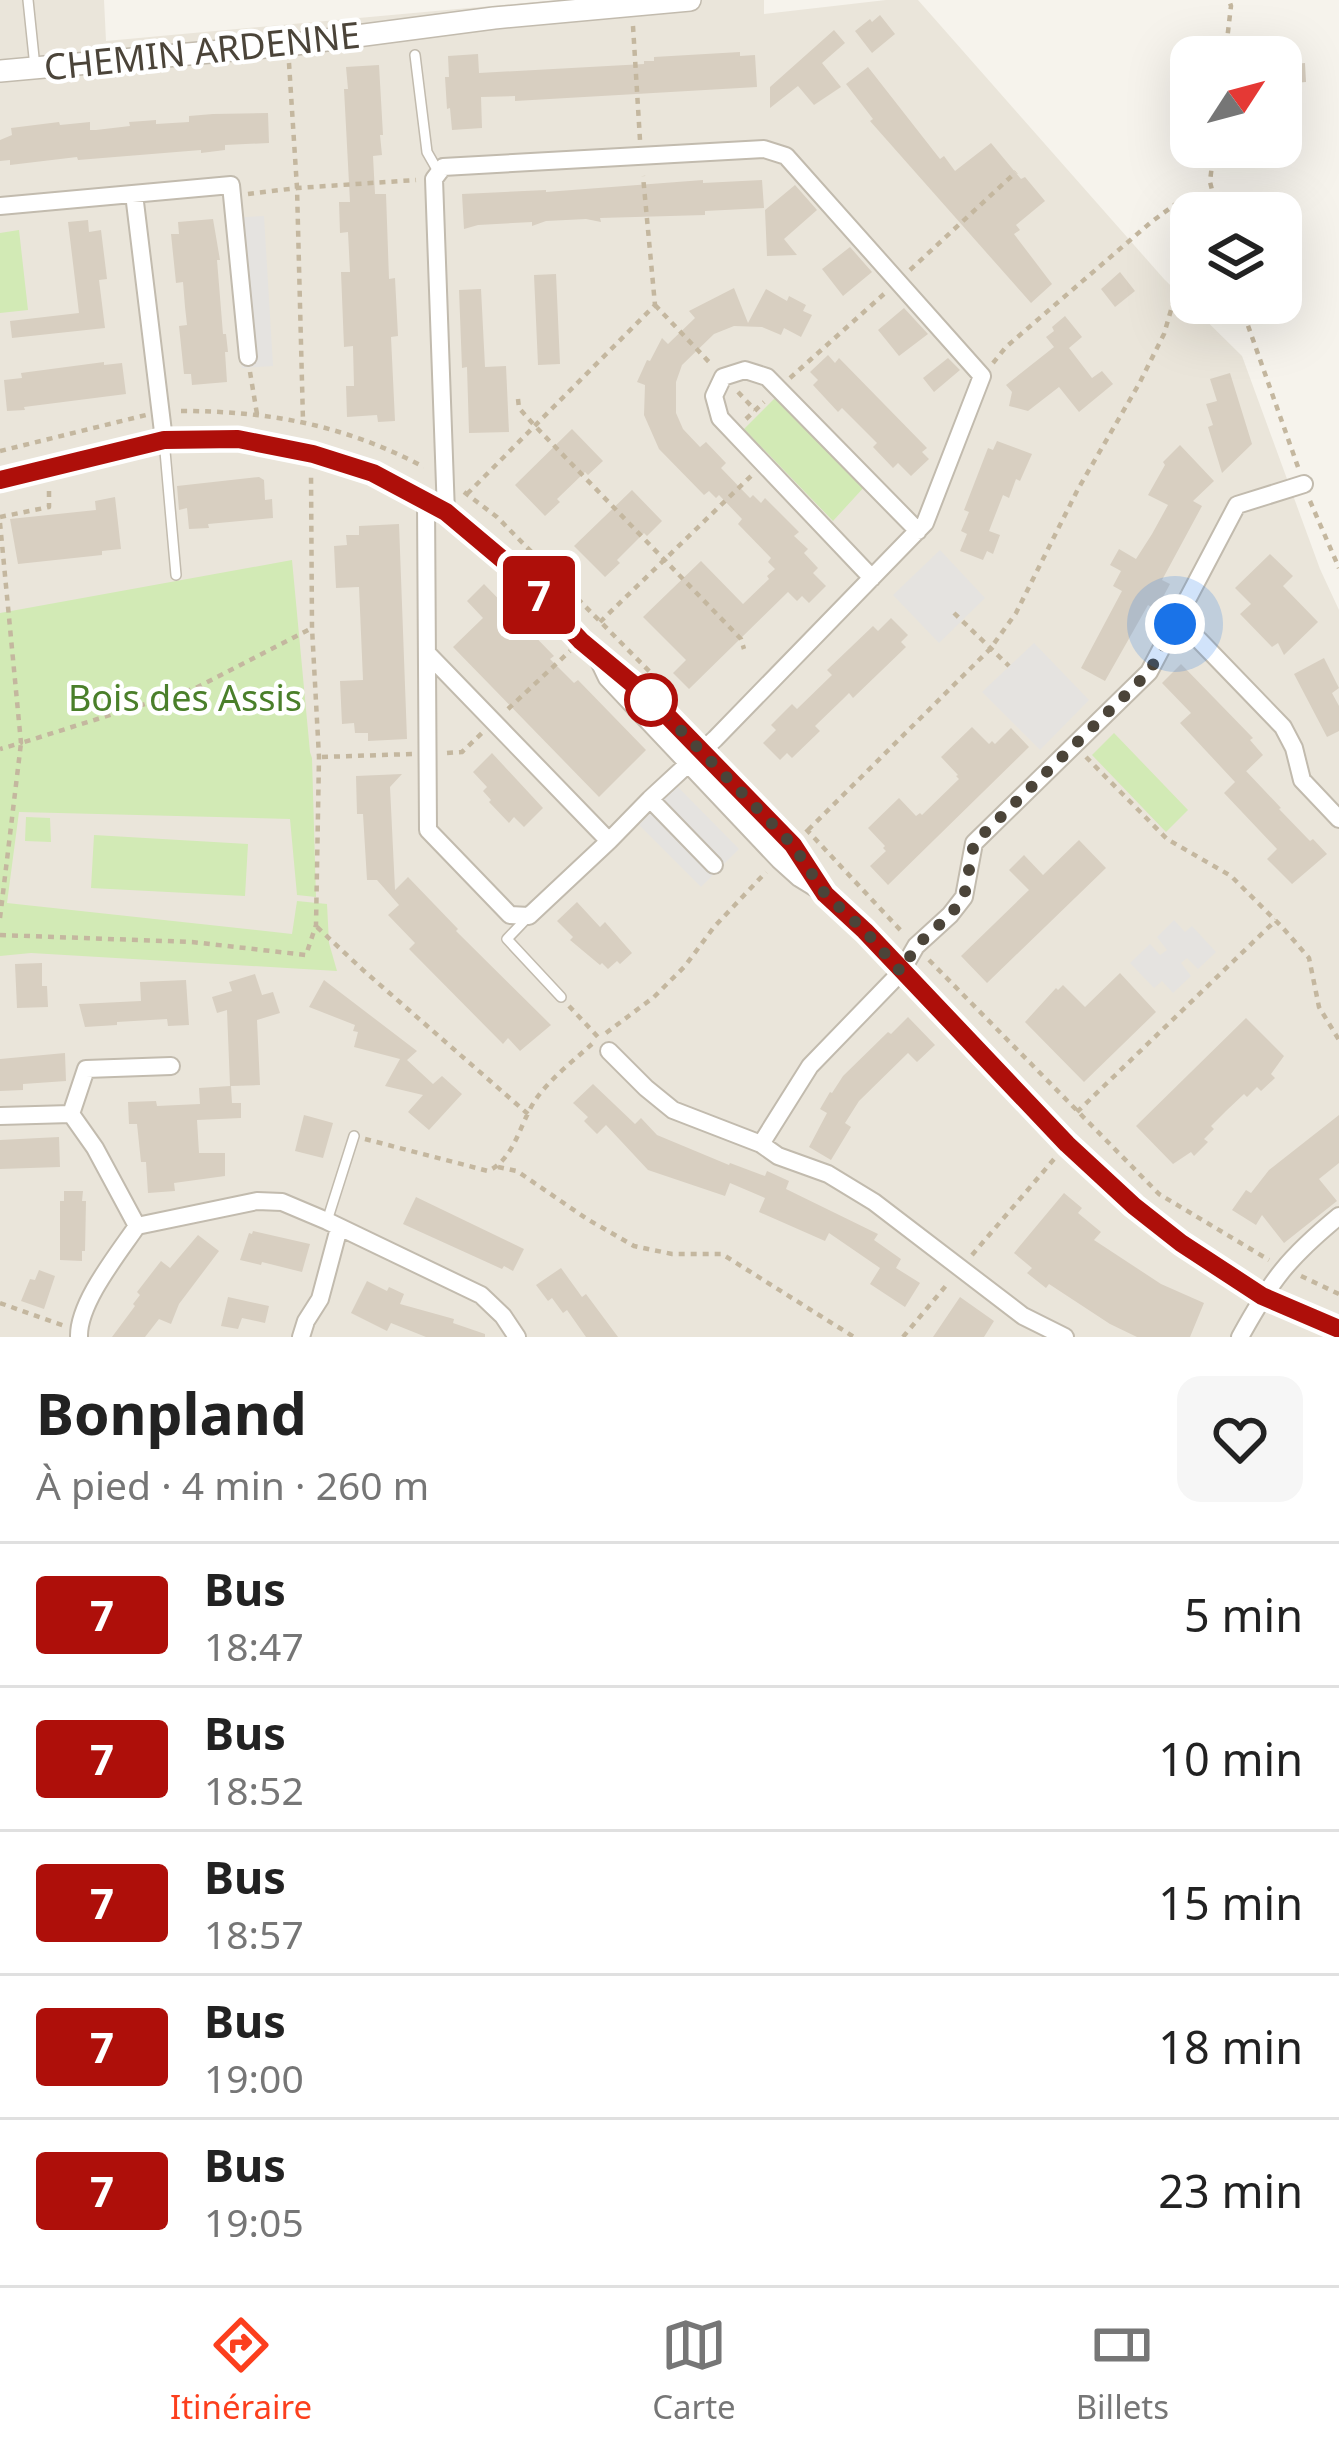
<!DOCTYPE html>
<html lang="fr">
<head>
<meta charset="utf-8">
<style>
  body { margin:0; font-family:"Noto Sans",sans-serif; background:#f6f6f6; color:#222; height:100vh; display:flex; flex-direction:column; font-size:45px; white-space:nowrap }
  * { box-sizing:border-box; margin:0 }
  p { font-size:39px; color:#767676 }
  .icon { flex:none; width:66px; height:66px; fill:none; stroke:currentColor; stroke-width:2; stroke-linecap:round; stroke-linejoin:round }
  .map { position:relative; height:1337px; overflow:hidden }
  .details { display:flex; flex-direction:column; background:#fff; flex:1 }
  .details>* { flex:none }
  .badge { padding:0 24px; border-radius:9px; font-size:42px; line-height:78px }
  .needle { width:78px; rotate:54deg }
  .buttons { position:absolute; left:1170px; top:36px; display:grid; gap:24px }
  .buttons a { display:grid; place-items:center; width:132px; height:132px; border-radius:24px; background:#fff; box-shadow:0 12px 48px #0002; font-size:60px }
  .you { position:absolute; width:60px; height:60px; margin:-30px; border:9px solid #fff; border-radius:50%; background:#1a73e8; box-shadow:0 0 0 18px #1a73e833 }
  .map>.badge { position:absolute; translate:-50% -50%; box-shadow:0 0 0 6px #fff }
  .round { display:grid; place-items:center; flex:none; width:126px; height:126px; border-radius:24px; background:#f6f6f6 }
  .summary { display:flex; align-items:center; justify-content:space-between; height:204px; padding:0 36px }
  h1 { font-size:57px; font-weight:700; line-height:90px }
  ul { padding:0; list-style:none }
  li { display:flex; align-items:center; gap:36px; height:144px; padding:0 36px; border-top:3px solid #e0e0e0 }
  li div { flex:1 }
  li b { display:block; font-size:45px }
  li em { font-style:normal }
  li .badge { min-width:132px; font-weight:700; text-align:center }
  .dock { display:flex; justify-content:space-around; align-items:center; height:168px; border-top:3px solid #e0e0e0; background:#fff; font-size:33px; color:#767676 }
  .dock a { display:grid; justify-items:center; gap:6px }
  .dock .current { color:#fc3f1d }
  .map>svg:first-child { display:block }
  .residential { fill:#eae5da }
  .green { fill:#d2eab5 }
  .parking { fill:#e5e3e0 }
  .building { fill:#d8cfc1 }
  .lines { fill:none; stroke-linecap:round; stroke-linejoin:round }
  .service-casing { stroke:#c2bbae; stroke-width:12 }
  .minor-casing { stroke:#c2bbae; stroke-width:20 }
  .tertiary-casing { stroke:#c2bbae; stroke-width:24 }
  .path { stroke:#c4b79f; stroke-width:4.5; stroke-dasharray:6 6; stroke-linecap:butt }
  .service { stroke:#fff; stroke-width:9 }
  .minor { stroke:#fff; stroke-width:16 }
  .tertiary { stroke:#fff; stroke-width:21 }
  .line-casing { stroke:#fff; stroke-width:27 }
  .line { stroke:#ae0f0a; stroke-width:18 }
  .walk { stroke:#4b4439; stroke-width:12; stroke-dasharray:0 21.6 }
  .stop-dot { fill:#fff; stroke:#ae0f0a; stroke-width:6 }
  .labels { text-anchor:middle; stroke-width:9; stroke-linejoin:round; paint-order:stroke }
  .street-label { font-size:36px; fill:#4b4439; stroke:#fff }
  .park-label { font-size:36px; fill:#4a7f2a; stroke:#fff }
</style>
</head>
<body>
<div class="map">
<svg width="1339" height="1337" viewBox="0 0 1339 1337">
  <rect width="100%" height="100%" fill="#f6f3ec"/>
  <!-- residential -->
  <path class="residential" d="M0,0H104L106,41L557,0H764V14L886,0H918L1164,279L1242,356L1320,569L1339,610V1337H0Z"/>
  <!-- green -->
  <path class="green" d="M19,230L28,310L0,313V233Z
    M778,395L866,485L833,521L744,429Z
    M292,560L310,752L312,758L316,897L297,895L290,819L19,812L7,903L292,934L297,901L327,904L329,943L337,971L31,953L0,956V613Z
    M1114,733L1188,810L1166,832L1092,755Z
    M26,817L50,818L51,842L25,841Z
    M94,835L248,844L245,896L91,888Z"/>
  <!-- parking -->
  <path class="parking" d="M264,216L273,366L242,368L228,218Z
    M940,550L985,598L939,643L893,595Z
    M1034,643L1089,700L1040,750L982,692Z
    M677,786L739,849L701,887L639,825Z
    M1174,920L1185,932L1192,926L1216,952L1198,969L1187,958L1181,963L1191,976L1173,993L1162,981L1154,988L1130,963L1150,944L1160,955L1167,950L1157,937Z"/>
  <!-- building -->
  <path class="building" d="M880,15L895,34L872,53L855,31L870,19L872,22Z
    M834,30L845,43L822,63L841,87L814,105L798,86L770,108V87Z
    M740,52V56L755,55L757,87L515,101V96L481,97L482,128L452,130L450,108L447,109L445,77H449L448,56L478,54L479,73L644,64V61H654V57Z
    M1305,63L1306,82L1281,84V65Z
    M379,65L383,135H380L382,155L373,156L375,194H386L389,279L395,278L398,336L391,337L395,421L378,422L377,415L347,417L346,386H354L353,346L344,347L341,272H350L348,232L340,233L339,202H350L344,89H348L346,67Z
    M868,67L940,159L944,156L955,171L991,143L1021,179L1025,177L1045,201L1016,225L1020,230L1014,234L1052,284L1031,303L870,121L873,119L846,84Z
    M268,113L269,143L225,145V150L201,153V150L78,160L77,157L10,165V160L0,161V140L12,135L11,128L59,122L60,125L90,122V130H96L130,126L129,122L143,121L156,120V124L189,122V116L213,114Z
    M703,180V183L762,180L764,208L705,211V215L600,218L601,222L586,219L546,221L532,226V222L478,225L464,229L462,194L546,190V192Z
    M795,185L817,210L784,239L797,255L767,256L765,210Z
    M213,219L220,260H217L223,334H226L228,352H225L227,382L192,385L191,374H184L179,326L187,325L185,307L183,282L176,283L171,234H179L178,222Z
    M88,220L89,232L101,230L107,279L99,280L105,328L12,338L10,321L79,313L68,222Z
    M850,247L872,272L843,296L822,269Z
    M1120,272L1135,291L1115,307L1101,289Z
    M556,274L560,364L538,365L534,275Z
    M734,288L748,323L766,289L787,301L789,296L806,305L803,311L812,315L801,337L784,328L781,335L762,327L734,326L714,334L682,365L676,382V413L683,429L700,447L706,442L726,463L721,468L750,498L753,495L761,503L765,498L799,532L794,536L808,549L804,553L818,568L813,573L826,586L809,603L802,596L797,601L788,592L689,689L673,673L686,660L643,617L701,561L743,604L769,579L767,576L775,569L768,562L771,558L738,524L742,519L719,495L716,498L709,491L704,495L659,449L644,415L645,385L637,382L647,360L650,361L662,338L668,344L695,318L689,311Z
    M481,289L485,367L506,366L509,432L469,433L467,367L462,368L459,290Z
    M904,308L928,334L899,356L878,330Z
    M1065,316L1082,337L1069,348L1092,378L1102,371L1113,384L1079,412L1059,387L1028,411L1009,406L1012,392L1006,385L1054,347L1046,337L1054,331L1052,327Z
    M828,355L835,363L839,358L927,448L922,452L929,459L911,476L898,463L893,468L873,447L877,443L842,408L838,412L813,385L818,380L810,372Z
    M948,358L960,370L934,392L923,378Z
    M104,362V365L122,363L126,394L24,407L25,410L7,411L4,380L22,378L21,373Z
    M1230,373L1252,444L1222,473L1208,427L1213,425L1206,404L1217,401L1210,379Z
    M572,429L603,461L588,475L585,472L557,499L560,502L545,516L515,485Z
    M997,441L1032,454L1020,481L1016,479L1009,498L1003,495L989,531L1000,535L993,554L987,551L983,560L960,551L967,534L961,531L969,512L964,510L988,448L993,450Z
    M1180,445L1214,481L1193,501L1202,506L1162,580L1170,584L1156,610L1148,605L1105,681L1081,668L1122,591L1113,586L1121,571L1110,565L1119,549L1136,559L1152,534L1168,505L1148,495L1165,465L1163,462Z
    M259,477L264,480L265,500L272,499L273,518L208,524L209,528L189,529L187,508L179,510L177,486Z
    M632,490L662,521L647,536L644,533L617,560L620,563L605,577L574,546Z
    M115,497L121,549L102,551V555L18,564L10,519L96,510L95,501Z
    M399,524L407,739L368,741V733H355L354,723L342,724L340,681L363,680L359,587L336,588L334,546L347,545L346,535H359V526Z
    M1270,554L1293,576L1283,586L1318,622L1284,655L1278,643L1272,647L1240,614L1251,604L1235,588Z
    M484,584L554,656L550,659L574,683L578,680L646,750L599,797L453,647L483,618L467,601Z
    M891,618L908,635L901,642L906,647L853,698L849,693L842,700L815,726L820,731L792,758L787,753L780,760L763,743L776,730L771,725L792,704L797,709L832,675L827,670L873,626L878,631Z
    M1324,658L1339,688L1332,693L1339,706V731L1327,737L1294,674Z
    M1181,664L1253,738L1250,740L1263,755L1235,782L1180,723L1191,713L1162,683Z
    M972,727L989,744L992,741L995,744L1011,728L1029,747L888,885L870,866L886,851L883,848L885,846L868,828L899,798L916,816L920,813L922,815L959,779L956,776L958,775L941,757Z
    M492,753L543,808L524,827L514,817L509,823L489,802L491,800L483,791L487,787L473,772Z
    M1246,771L1281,808L1279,809L1310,841L1313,839L1327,854L1292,884L1267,859L1277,849L1224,793Z
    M402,774L390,787L395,890L408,877L458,929L456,931L551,1025L520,1051L508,1038L503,1044L409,949L415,943L388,915L399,905L377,880H367L363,814H357L356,776Z
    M1079,840L1106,868L987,983L961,956L1029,890L1009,870L1024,855L1043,875Z
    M577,902L600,927L605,922L632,953L620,964L617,961L608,969L602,963L600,965L570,940L573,937L557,921Z
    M42,963V986H47L48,1007L17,1008L15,964Z
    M1120,973L1156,1012L1084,1082L1025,1022L1056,988L1058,990L1063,985L1085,1007Z
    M255,974L262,995L273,992L280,1013L257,1020L260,1085L231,1086L232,1103H241V1118L197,1120L199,1153H225V1176L174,1183L175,1191L148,1193L146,1162H141L137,1124H129L128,1102L156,1101L157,1106L200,1104L199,1088L230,1086L227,1010L217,1013L212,997L232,991L229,982Z
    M186,980L189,1025L168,1026L167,1019L117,1022V1025L85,1027L79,1004L141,1001L140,982Z
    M324,980L417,1051L407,1060L433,1084L442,1076L462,1094L429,1130L408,1112L423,1095L385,1086L400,1059L354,1047L358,1032L353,1031L355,1025L309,1007Z
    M908,1017L935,1045L917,1062L908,1053L859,1101L845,1123L851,1127L831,1160L809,1147L827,1113L820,1109L830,1092L832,1093L843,1076L888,1032L891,1034Z
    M1246,1018L1284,1056L1271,1074L1275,1078L1261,1091L1257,1087L1247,1097L1244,1094L1226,1111L1211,1126L1214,1129L1204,1139L1208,1142L1194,1156L1191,1152L1173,1164L1136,1126Z
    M65,1053L66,1081L23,1084V1090L0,1091V1059Z
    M593,1084L635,1124L641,1118L657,1135L729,1165L730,1163L765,1176L767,1171L789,1181L786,1189L878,1234L874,1240L901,1259L896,1268L920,1283L905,1307L870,1284L880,1268L829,1233L825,1241L759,1212L765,1198L730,1183L725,1196L648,1170L606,1125L597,1134L584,1121L588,1117L573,1103Z
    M304,1115L333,1123L323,1158L295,1151Z
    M1339,1115V1163L1319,1179L1337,1201L1284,1243L1262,1215L1256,1225L1232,1210L1246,1190L1251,1193L1269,1170Z
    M59,1137L60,1167L0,1169V1140Z
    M64,1191H83L82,1201H86L85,1251H82V1261L60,1260V1201H64Z
    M1064,1193L1082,1208L1078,1213L1101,1232L1094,1240L1161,1284L1204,1303L1190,1337H1137L1110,1324L1049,1284L1046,1288L1027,1273L1032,1268L1014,1253Z
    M416,1197L524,1249L513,1271L504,1266L502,1269L403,1224Z
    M253,1231L310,1244L302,1272L262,1262L261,1265L240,1260L249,1233L252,1234Z
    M198,1235L219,1251L179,1304L171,1324L159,1319L145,1337H112L135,1306L133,1304L140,1295L137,1292L161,1261L170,1268Z
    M561,1268L582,1297L586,1294L618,1337H586L567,1310L563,1313L552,1298L548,1301L536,1285Z
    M39,1270L55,1276L44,1309L21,1301L30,1279L35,1280Z
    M367,1281L387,1291L389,1287L404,1294L400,1304L454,1319L453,1323L485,1334V1337H426L391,1323L387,1331L351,1313Z
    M228,1297L269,1306L265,1323L242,1318L238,1329L221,1326Z
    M960,1297L994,1321L984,1337H933Z"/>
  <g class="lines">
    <!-- service casing -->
    <g class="service-casing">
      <path id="service" d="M28,0L35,67
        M415,55L427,152L439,173
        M164,440L176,575
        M529,916L507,939L561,997
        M327,1221L354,1136"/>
    </g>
    <!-- minor casing -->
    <g class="minor-casing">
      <path id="minor" d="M134,194L164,440
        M0,206L231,185L248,357
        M0,480L164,440L238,439L313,454L373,473L446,513L515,570L581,641L651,700L793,845L821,888
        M426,502L428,830L510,915L529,916L609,841
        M446,513L434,179L443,167L764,149L786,156L982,376L925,523L715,739L650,799L714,865
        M872,578L720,418L714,396L723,377L745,370L767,377L918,531
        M1175,624L1199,640L1283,727L1294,748L1302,780L1339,819
        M428,654L609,841L650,799
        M596,655L607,678L779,860L799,878L825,894L865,931L1067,1144L1134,1206L1181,1243L1262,1296L1339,1329
        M609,1051L646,1088L673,1110L761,1144L778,1156L828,1174L874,1202L1023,1316L1065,1337
        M71,1114L86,1069L171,1066
        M0,1116L71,1114L95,1148L137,1226
        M761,1144L810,1066L901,972L916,946L950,915L964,897L974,843L1149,672L1237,505L1304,484
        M79,1337C78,1303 118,1254 137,1226L257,1201L282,1202L327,1221L481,1295L503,1316L517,1337
        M301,1337L306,1321L320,1299L339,1228
        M1240,1337C1272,1279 1288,1258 1339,1216"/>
    </g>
    <!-- tertiary casing -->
    <g class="tertiary-casing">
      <path id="tertiary" d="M0,71L288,45L494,18L690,0"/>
    </g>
    <!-- path -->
    <path class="path" d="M633,26L640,140
      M1225,57L1231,6L1229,0
      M289,63L297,188L303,421
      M1214,147L1210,182L1218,213
      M248,194L297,188L416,180
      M910,270L1016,172
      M1240,303L1298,467
      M655,305L709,362
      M993,363L1006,347L1150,223L1177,203L1202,198
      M250,372L257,414
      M790,378L884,294
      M738,392L755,410
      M518,399L519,408L535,426L741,639L744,649
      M181,411C270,411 344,425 424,467
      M746,419L764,402
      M0,451L146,415
      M464,492L497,517L650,672
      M467,494L655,305L643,176
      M1310,501L1339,568
      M0,517L49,507V490
      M0,523L21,743L0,749
      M954,613L1009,666
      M600,622L751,476
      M508,709L570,651
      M447,753L462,752L482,733
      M322,757L412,754
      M1086,757L1167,839L1231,876L1283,928L1309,958L1319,1007L1339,1040
      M806,829L904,934
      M808,830L990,649L1016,613L1078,489L1139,384L1164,334L1191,241
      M0,918L21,743L196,688L312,628
      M317,927L363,970L528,1114
      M0,935L192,942L306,955L316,925L319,757L312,628L311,472
      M929,960L1159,1194L1269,1260
      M569,1006L598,1037
      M606,1033L654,997L685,966L714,927L766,872
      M1077,1112L1276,920
      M365,1139L488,1171C515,1159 520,1122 536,1099C551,1078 573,1061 592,1044
      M498,1167L517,1171L587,1219L634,1246L672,1254H722L854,1337
      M972,1255L1055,1158
      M1301,1276L1339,1294
      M0,1303L65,1326
      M903,1337L949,1282"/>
    <!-- service -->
    <use href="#service" class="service"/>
    <!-- minor -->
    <use href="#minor" class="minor"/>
    <!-- tertiary -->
    <use href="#tertiary" class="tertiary"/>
  </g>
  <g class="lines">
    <!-- line casing -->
    <g class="line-casing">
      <path id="line" d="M0,480L164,440L238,439L313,454L373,473L446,512L515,570L581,641L652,700L793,845L825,894L865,931L1067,1144L1134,1206L1181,1243L1262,1296L1339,1329"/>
    </g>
    <!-- line -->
    <use href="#line" class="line"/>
    <!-- walk -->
    <path class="walk" d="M651,700L793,845L825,894L865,931L901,972L916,946L950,915L964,897L974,843L1149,672L1175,624"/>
  </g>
  <!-- markers -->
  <circle class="stop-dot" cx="651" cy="700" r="24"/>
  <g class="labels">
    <!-- street labels -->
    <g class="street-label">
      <text transform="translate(202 51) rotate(-6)" y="13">CHEMIN ARDENNE</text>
    </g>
    <!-- park labels -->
    <g class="park-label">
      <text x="185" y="711">Bois des Assis</text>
    </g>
  </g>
</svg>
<div class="buttons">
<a><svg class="needle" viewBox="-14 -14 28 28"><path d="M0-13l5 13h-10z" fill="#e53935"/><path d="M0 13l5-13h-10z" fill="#767676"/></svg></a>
<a><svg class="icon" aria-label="layers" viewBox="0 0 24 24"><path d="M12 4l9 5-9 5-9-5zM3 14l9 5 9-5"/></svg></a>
</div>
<div class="you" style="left:1175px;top:624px"></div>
<b class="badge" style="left:539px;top:595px;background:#ae0f0a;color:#fff">7</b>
</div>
<section class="details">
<div class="summary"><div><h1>Bonpland</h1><p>À pied · 4 min · 260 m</p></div><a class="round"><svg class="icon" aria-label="heart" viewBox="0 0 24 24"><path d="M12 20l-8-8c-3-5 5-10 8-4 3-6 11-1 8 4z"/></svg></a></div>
<ul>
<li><span class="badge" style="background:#ae0f0a;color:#fff">7</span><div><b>Bus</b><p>18:47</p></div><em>5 min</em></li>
<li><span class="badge" style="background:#ae0f0a;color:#fff">7</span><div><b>Bus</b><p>18:52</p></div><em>10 min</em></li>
<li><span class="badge" style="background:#ae0f0a;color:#fff">7</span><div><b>Bus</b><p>18:57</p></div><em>15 min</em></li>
<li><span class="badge" style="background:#ae0f0a;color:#fff">7</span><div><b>Bus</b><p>19:00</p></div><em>18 min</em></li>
<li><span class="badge" style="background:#ae0f0a;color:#fff">7</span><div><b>Bus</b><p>19:05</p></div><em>23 min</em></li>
</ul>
</section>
<nav class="dock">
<a class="current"><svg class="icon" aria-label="directions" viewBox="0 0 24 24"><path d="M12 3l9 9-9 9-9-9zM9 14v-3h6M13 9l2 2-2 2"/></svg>Itinéraire</a>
<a><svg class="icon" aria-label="map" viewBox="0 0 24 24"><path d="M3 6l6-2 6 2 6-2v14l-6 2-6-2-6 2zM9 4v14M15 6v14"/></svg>Carte</a>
<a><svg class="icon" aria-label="tickets" viewBox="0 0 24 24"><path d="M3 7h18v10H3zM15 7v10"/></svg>Billets</a>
</nav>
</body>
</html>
